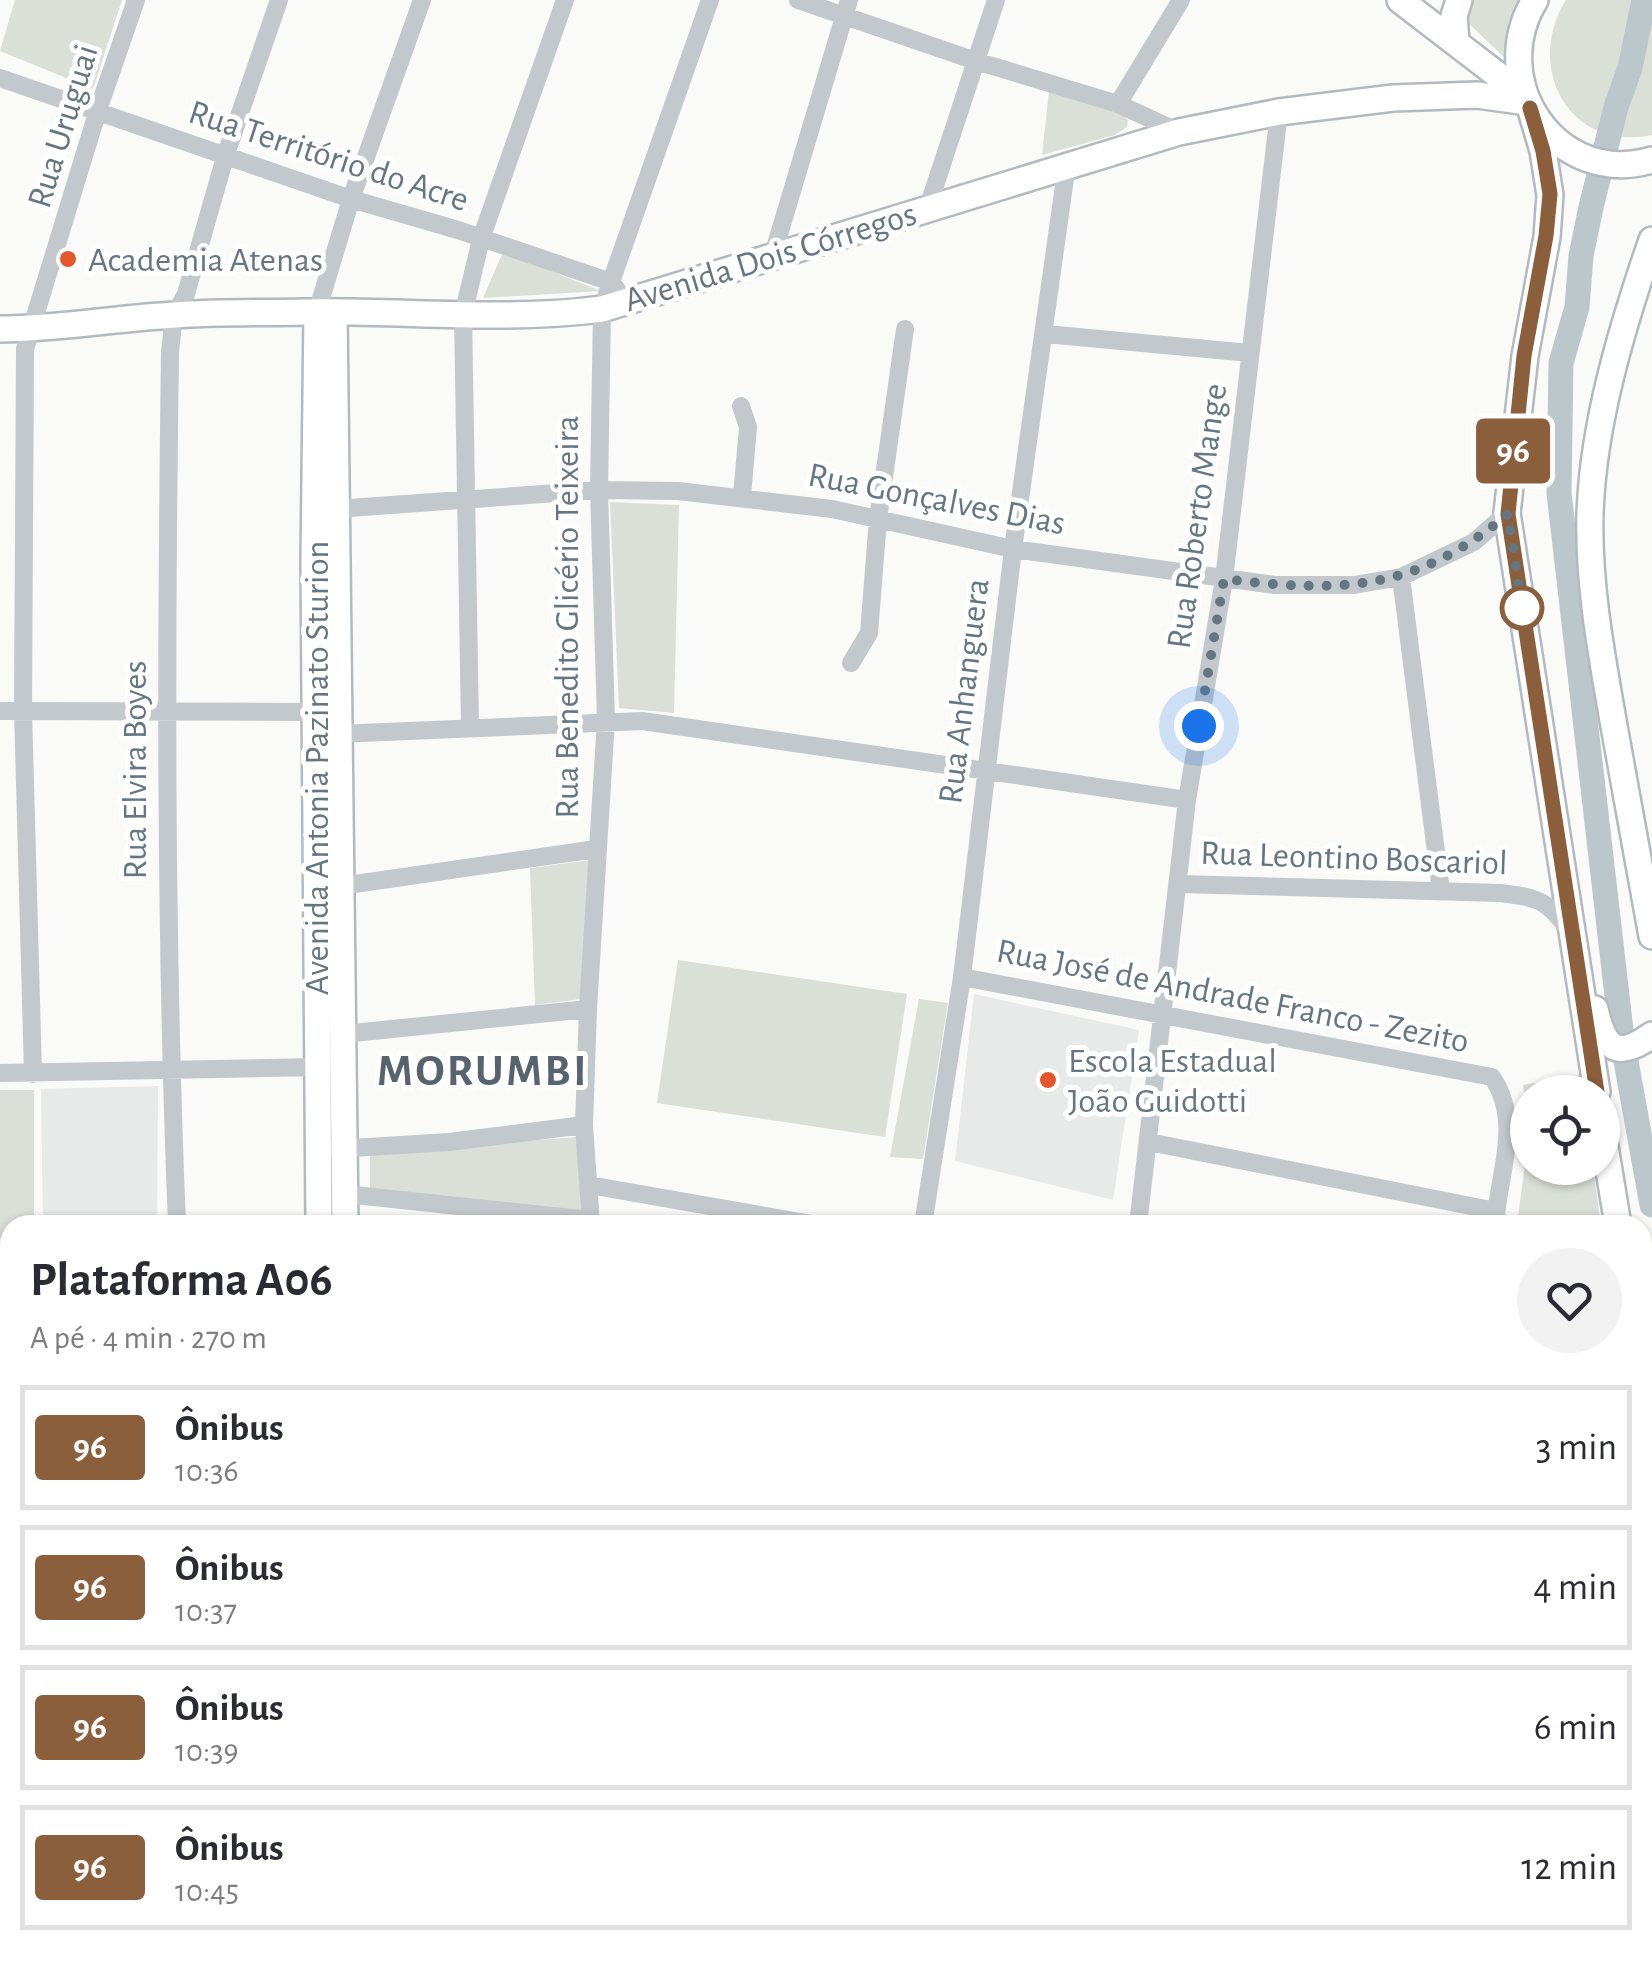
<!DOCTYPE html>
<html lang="pt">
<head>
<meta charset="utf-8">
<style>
  body { margin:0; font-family:"Alegreya Sans",sans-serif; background:#f2f2f3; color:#2b2b33; height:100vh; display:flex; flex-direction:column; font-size:38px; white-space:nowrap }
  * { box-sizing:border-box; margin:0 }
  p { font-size:32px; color:#7c7c81 }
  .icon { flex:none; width:55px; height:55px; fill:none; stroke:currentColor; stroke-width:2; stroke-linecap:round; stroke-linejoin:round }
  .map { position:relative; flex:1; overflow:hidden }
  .sheet { position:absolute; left:0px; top:1215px; width:1652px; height:750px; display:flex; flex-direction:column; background:#fff; border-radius:30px 30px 0 0; box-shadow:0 2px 8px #0004 }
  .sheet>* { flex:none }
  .badge { padding:0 20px; border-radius:8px; font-size:35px; line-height:65px }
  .buttons { position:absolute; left:1510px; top:1075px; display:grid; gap:20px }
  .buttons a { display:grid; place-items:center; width:110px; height:110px; border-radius:50%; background:#fff; box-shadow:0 2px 8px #0004; font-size:50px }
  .you { position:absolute; width:50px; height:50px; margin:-25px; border:8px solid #fff; border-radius:50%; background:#1a73e8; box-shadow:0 0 0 15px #1a73e833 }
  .map>.badge { position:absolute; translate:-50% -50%; box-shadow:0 0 0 5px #fff }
  .round { display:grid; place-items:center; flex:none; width:105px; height:105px; border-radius:52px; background:#f2f2f3 }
  .head { display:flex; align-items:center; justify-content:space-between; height:170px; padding:0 30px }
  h1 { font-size:48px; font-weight:600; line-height:75px }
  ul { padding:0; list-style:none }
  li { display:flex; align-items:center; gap:30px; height:125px; margin:0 20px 15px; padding:0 10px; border:5px solid #e1e1e2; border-radius:0px }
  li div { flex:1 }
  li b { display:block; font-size:38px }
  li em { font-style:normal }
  li .badge { min-width:110px; font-weight:700; text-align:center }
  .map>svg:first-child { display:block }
  .built { fill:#e8e9e9 }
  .green { fill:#dadfd7 }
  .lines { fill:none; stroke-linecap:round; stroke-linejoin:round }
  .river { stroke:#bbc7cb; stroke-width:25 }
  .secondary-casing { stroke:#b3babf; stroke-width:30 }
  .street { stroke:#c3c8cc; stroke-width:18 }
  .secondary { stroke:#fff; stroke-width:25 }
  .line-casing { stroke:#fff; stroke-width:22 }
  .line { stroke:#8b5e3c; stroke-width:15 }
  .walk { stroke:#657683; stroke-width:10; stroke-dasharray:0 18 }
  .poi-dot { fill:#e4572e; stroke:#fff; stroke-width:4 }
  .stop-dot { fill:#fff; stroke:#8b5e3c; stroke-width:5 }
  .labels { text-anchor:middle; stroke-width:10; stroke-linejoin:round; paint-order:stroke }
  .street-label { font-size:35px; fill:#657683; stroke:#fff }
  .poi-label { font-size:35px; fill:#657683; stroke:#fff; text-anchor:start }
  .district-label { font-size:45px; font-weight:bold; letter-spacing:2.5px; fill:#57646e; stroke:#fff }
</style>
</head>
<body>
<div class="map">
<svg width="1652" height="1965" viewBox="0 0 1652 1965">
  <rect width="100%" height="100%" fill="#fafaf8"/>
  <!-- built -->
  <path class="built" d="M974,994L1139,1030L1113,1200L955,1161Z
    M158,1086L157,1225H43L41,1089Z"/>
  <!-- green -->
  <path class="green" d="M15,0H122L93,89L0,51Z
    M1470,0H1520L1507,60L1464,19Z
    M1566,0H1652V135C1569,152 1524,67 1566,0Z
    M1049,91L1121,114L1128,120L1127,127L1115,135L1042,155Z
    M503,252L601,291L483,298Z
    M610,502L679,505L674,713L619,708Z
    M591,860L581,999L535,1005L530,868Z
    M678,960L907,994L885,1137L657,1103Z
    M919,999L948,1003L923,1159L890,1157Z
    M1581,1075L1583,1092H1528L1527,1107L1523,1085Z
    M0,1090H34V1225H10V1238H0Z
    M577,1137L581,1214L370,1188V1153Z
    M1527,1148L1528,1168H1593L1601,1225H1517Z
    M0,1802H10V1955H306L307,1965H0Z
    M1652,1806V1965H1622L1621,1955H1642L1643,1844Z
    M369,1955H467L465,1965H369Z"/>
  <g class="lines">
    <!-- river -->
    <path class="river" d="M1644,0L1630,68L1616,107L1591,207L1581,256L1577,307L1561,363L1559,493L1622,1039L1652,1205
      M1642,1762L1652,1724
      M1603,1965L1604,1955"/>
    <!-- secondary casing -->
    <g class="secondary-casing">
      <path id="secondary" d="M1400,0L1525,96
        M1535,0C1485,82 1557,188 1652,160
        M1456,41L1454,16L1459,0
        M1530,107L1543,151L1550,195L1547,237L1525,356L1507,513L1597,1092
        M1652,240C1622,327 1593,423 1590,514C1588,585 1602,657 1614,726C1627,796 1639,866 1652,936
        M317,312L314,561L319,1225
        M334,312L345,1225
        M0,329C59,329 116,318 175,315C218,312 261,313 304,312C403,310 503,322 602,309L1179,132L1279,112L1393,98L1477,95L1527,102
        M1595,1009C1604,1048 1616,1061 1652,1035
        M1602,1128L1618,1225
        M1642,1685L1652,1686
        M324,1955V1965
        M354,1955V1965
        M1566,1965L1568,1955"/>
    </g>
    <!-- street -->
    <path class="street" d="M798,0L976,61L1118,104L1179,132
      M0,78L351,199L458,230L611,282L602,309L599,490L606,720L588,1009L584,1125L591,1225
      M1118,104L1181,0
      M928,207L996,0
      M772,258L849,0
      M618,291L611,282L710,0
      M317,312L351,199L422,0
      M1046,334L1250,353
      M741,406L748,427L742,496
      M335,509L599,490L678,491L832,509L1013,549L1275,585H1354L1401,577L1474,542L1507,513
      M1401,577L1441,891
      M851,663L869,633L878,519L905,329
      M0,711L315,712
      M470,726L463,315L481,239L565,0
      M338,734L642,721L1187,800
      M1179,884L1500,893C1542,898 1545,900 1572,933
      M341,886L596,849
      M962,977L1492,1077C1523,1122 1498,1175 1495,1225
      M343,1034L588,1009
      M0,1073L318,1067
      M33,1074L23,710L25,349L98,110L136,0
      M1149,1142L1496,1211
      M336,1149L449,1142L584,1125
      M589,1185L817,1225
      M345,1194L591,1220
      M177,1225C165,934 166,643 170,352L174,315L186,294L225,157L279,0
      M923,1225L962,977L1013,549L1067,164
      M1138,1225L1187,800L1224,579L1279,112
      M0,1264H10
      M1642,1395L1652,1388
      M0,1411H10
      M0,1550L10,1551
      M0,1751L10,1762
      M0,1793L10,1791
      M566,1955L622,1965
      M1450,1955L1503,1965
      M835,1965L836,1955
      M1397,1965L1399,1955"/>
    <!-- secondary -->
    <use href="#secondary" class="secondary"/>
  </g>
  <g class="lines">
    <!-- line casing -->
    <g class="line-casing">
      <path id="line" d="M1530,108L1543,151L1550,194L1546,236L1524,356L1508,514L1597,1092"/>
    </g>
    <!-- line -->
    <use href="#line" class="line"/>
    <!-- walk -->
    <path class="walk" d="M1199,726L1224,579C1340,593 1415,592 1508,514L1525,626L1522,608"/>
  </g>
  <!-- markers -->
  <g class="poi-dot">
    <circle cx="68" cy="259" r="10"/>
    <circle cx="1048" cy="1080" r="10"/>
  </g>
  <circle class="stop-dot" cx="1522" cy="608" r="20"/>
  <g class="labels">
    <!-- street labels -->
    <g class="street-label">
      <text transform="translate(62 126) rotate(-73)" y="12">Rua Uruguai</text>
      <text transform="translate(329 155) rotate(18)" y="12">Rua Território do Acre</text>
      <text transform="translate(770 256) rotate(-17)" y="12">Avenida Dois Córregos</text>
      <text transform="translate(937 498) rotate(11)" y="12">Rua Gonçalves Dias</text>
      <text transform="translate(1196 516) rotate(-82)" y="12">Rua Roberto Mange</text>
      <text transform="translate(566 617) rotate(-90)" y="12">Rua Benedito Glicério Teixeira</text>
      <text transform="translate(963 691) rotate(-83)" y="12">Rua Anhanguera</text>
      <text transform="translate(316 768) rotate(-90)" y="12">Avenida Antonia Pazinato Sturion</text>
      <text transform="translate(134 770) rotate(-90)" y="12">Rua Elvira Boyes</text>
      <text transform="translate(1354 857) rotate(2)" y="12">Rua Leontino Boscariol</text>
      <text transform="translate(1233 995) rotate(11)" y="12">Rua José de Andrade Franco - Zezito</text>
    </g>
    <!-- poi labels -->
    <g class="poi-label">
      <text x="88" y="271">Academia Atenas</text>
      <text x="1068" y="1072">Escola Estadual<tspan x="1068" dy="40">João Guidotti</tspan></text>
    </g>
    <!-- district labels -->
    <g class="district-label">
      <text x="483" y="1085">MORUMBI</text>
    </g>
  </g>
</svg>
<div class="buttons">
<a><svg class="icon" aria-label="locate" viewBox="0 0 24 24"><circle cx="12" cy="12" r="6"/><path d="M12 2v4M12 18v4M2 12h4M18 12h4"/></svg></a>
</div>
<div class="you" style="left:1199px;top:726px"></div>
<b class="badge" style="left:1513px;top:451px;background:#8b5e3c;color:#fff">96</b>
<section class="sheet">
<div class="head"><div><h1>Plataforma A06</h1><p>A pé · 4 min · 270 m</p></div><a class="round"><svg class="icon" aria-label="heart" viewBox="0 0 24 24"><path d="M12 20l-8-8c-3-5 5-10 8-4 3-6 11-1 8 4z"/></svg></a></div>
<ul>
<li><span class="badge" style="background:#8b5e3c;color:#fff">96</span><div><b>Ônibus</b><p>10:36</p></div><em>3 min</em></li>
<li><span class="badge" style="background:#8b5e3c;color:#fff">96</span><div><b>Ônibus</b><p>10:37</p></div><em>4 min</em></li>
<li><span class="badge" style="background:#8b5e3c;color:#fff">96</span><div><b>Ônibus</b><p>10:39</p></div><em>6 min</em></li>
<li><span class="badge" style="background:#8b5e3c;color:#fff">96</span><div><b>Ônibus</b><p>10:45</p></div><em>12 min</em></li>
</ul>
</section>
</div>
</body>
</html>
